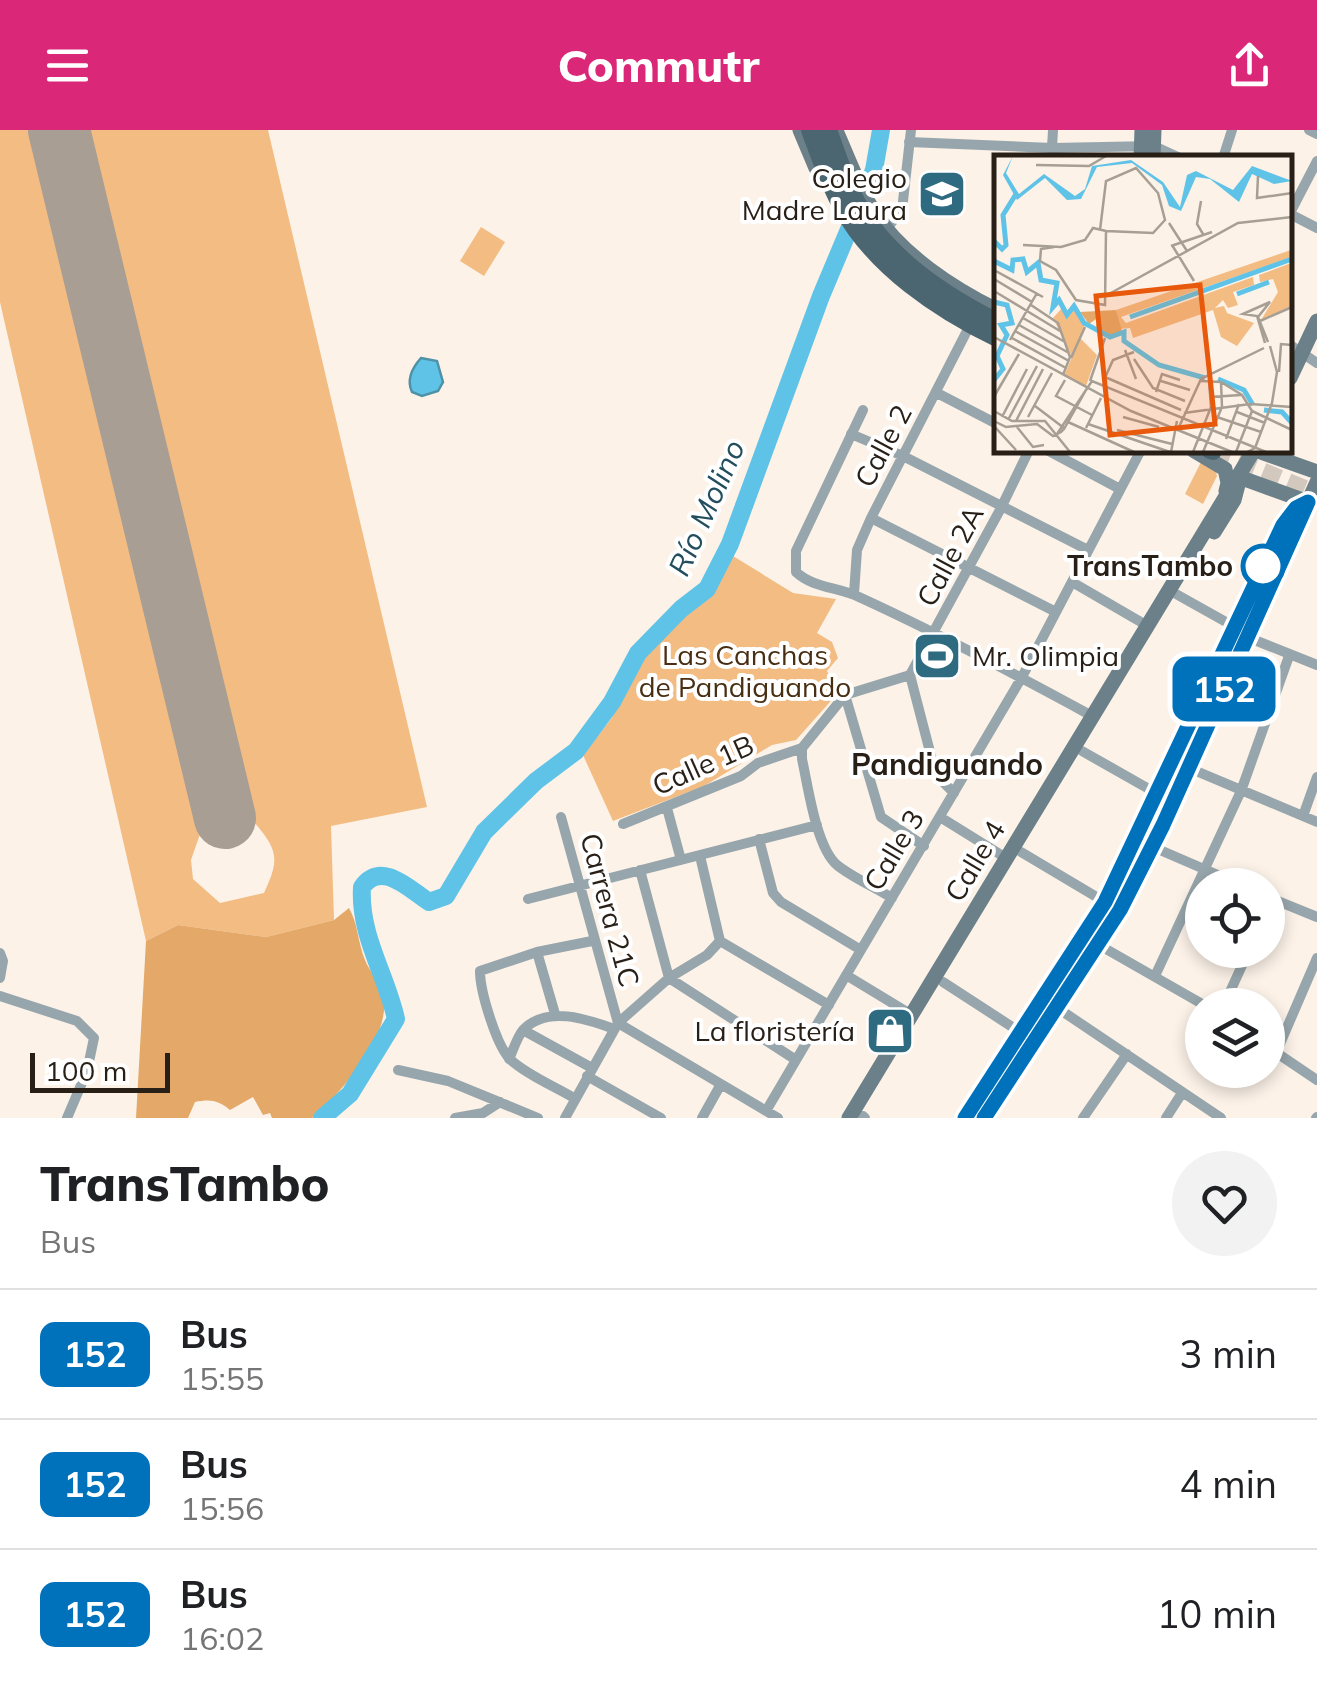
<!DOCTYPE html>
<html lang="en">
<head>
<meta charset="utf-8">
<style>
  body { margin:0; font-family:Mulish,sans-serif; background:#f2f2f2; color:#202124; height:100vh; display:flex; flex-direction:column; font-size:38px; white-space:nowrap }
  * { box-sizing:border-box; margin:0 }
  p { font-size:32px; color:#757577 }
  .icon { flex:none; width:55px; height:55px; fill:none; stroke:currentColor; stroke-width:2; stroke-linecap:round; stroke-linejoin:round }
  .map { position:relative; height:988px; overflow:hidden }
  .sheet { display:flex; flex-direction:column; background:#fff; flex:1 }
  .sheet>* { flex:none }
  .badge { padding:0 20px; border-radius:15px; font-size:35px; line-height:65px }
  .controls { position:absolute; left:1185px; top:738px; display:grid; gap:20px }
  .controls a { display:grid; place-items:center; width:100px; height:100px; border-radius:50%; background:#fff; box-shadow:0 5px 15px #0003; font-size:50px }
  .scale { position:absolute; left:30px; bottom:25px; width:140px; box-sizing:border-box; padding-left:10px; border:5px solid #281f16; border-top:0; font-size:28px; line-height:35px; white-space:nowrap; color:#281f16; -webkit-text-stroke:8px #fff; paint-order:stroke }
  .map>.badge { position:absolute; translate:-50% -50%; box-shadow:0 0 0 5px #fff }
  .round { display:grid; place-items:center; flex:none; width:105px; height:105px; border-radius:52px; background:#f2f2f2 }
  .summary { display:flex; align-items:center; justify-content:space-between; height:170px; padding:0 40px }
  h1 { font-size:48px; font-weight:800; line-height:75px }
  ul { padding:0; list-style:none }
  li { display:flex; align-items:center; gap:30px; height:130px; padding:0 40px; border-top:2px solid #e0e0e0 }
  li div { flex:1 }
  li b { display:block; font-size:38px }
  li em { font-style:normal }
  li .badge { min-width:110px; font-weight:700; text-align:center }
  header { display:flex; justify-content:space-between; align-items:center; height:130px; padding:0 40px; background:#db2777; color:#fff; font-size:45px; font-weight:800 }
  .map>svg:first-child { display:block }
  .green { fill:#f3bc83 }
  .forest { fill:#e4a969 }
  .water { fill:#5fc3e7; stroke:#4e92a8; stroke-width:2.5 }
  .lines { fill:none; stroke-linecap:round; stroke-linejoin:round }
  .river { stroke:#5fc3e7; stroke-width:18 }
  .runway { stroke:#a89e94; stroke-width:62 }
  .primary-tunnel { stroke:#d2c8be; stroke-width:18; stroke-dasharray:18 9; stroke-linecap:butt }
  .minor { stroke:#97a6ac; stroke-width:10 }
  .secondary { stroke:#6b8089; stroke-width:15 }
  .primary { stroke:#4b6671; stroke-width:18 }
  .line-casing { stroke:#fff; stroke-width:22 }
  .line { stroke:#0072bc; stroke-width:15 }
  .stop-dot { fill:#fff; stroke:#0072bc; stroke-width:5 }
  .labels { text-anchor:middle; stroke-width:8; stroke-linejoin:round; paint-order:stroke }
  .poi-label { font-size:28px; fill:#281f16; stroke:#fff; text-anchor:end }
  .street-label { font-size:28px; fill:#281f16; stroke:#fff }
  .stop-label { font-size:28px; font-weight:bold; fill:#281f16; stroke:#fff; text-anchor:end }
  .park-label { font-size:28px; fill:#482f13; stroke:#fff }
  .water-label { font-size:30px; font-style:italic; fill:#224e5e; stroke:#fff }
  .neighbourhood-label { font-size:30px; font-weight:bold; fill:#281f16; stroke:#fff }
  .inset-river { fill:none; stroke:#5fc3e7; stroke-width:5 }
  .inset-road { fill:none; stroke:#a79e94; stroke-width:2.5 }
  .view { fill:#e8590c; fill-opacity:0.15; stroke:#e8590c; stroke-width:5 }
  .inset-edge { fill:none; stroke:#281f16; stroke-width:5 }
</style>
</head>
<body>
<header><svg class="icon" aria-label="menu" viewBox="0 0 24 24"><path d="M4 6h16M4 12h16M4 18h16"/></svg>Commutr<svg class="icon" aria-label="share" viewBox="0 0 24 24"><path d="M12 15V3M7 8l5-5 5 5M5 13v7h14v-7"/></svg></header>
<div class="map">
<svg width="1317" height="988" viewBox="0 0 1317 988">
  <rect width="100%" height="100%" fill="#fcf2e8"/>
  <!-- green -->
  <path class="green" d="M0,0H33L200,704L191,730L193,749L220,773L264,763C280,729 278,720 254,692L90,0H268L427,677L331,696L334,790L266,807L178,795L146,811L0,172Z
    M481,97L505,112L484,146L460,131Z
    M1202,330L1215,337L1217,346L1203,374L1185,364Z
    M733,426L793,463L836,469L817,503L832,512L838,528L827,541L838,563L796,610L772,615L704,656L613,691L583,625L611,589L643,529L681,488L713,464Z"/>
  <!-- forest -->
  <path class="forest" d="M349,778C358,793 358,814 365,830C370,842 379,851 383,865C393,905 341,963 312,988H272L270,983L263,985L253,967L230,980C218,970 210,969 195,972L188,988H136L146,811L178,795L266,807L334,790Z"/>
  <!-- water -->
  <path class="water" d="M421,228L437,231L443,252L438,261L422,266L412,262C406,249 412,238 421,228Z"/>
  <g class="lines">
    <!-- river -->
    <path class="river" d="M322,988L350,964L396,889C386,844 359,805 362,757C382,730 409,759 429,772L446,766L484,702L536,651L576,621L612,572L638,523L681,479L707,459L730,414L821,166L874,40L881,0"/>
    <!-- runway -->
    <path class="runway" d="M59,0L225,688"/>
    <!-- primary-tunnel -->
    <path class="primary-tunnel" d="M1213,321L1317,364"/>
    <!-- minor -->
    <path class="minor" d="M1309,0L1317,4
      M909,12L1052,18L1154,16L1180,28
      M1052,18L1053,0
      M1223,28L1232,0
      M1290,83L1317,31
      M1290,84L1317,98
      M887,98L902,80L911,0
      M1290,215L1317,233
      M937,263L997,294
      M863,280L796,421V442C813,458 838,457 859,467C938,503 1015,544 1092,586
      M851,304L903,326L1088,420
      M1047,320L1120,359
      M871,388L1056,482
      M1072,452L1146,495
      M854,464L857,420L871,388L970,195
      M1176,464L1235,497
      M1247,507L1317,535
      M910,545L936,645L954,663
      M845,565L910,545L1001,378L1029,320
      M845,565L881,687L924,716
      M802,618V629C808,656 816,717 837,735C853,748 875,757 892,768
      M802,618L845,565
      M1082,621L1156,663
      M1189,638L1317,692
      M667,678L681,730
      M1303,686L1317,647
      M561,687L618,893L778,988
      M940,687L1006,728
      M623,694L741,646L758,633L802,618
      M759,709L773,763L781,772L861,820
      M1153,717L1241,755
      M1021,722L1105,772
      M700,726L720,811L829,875
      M640,740L669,848L796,930
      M1268,767L1317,787
      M528,769L817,695
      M1099,815L1204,875
      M537,822L555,884
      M0,823L3,831L0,848
      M846,845L912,885
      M1155,846L1241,661L1289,526
      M943,852L1020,902
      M0,866L77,891L94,908L87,941L67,988
      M1224,875L1249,820
      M1056,877L1221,988
      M523,900L592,938
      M1268,917L1317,950
      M1276,923L1317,828
      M509,929C513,921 517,907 523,900C547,875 587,889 614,899
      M398,940L448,951L538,988
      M587,946L661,988
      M574,968C554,956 529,946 512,931C497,919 480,861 480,841L537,822L592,811
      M766,981L1022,547L1141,320
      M863,986L865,988
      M455,988L483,983L500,972
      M565,988L618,893L669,848L707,825L720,811
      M702,988L721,954
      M1083,988L1127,924
      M1166,988L1182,963
      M1316,988L1317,987"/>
    <!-- secondary -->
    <path class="secondary" d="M800,0L816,38
      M837,3C849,30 859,58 874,82C900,124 954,159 997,180
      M1141,28L1142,0
      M1153,28L1154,0
      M1290,248L1317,191
      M1193,320L1225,339L1228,353L1226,361
      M1255,320L1317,342
      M1239,347L1311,373
      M1214,402L1234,370L1239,351
      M849,988L1254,320
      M965,988L1105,772L1283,395L1300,376
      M984,988L1120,780L1173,673L1317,352"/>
    <!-- primary -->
    <path class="primary" d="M810,0C820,27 829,54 843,79C875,137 939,180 997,208
      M828,0C837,24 845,50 857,73C886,127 943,165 997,192
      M1210,320L1213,321"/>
  </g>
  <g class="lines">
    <!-- line casing -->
    <g class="line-casing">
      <path id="line" d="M965,988L1105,772L1283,395L1296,378L1308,372L1163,695L1120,780L984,988"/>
    </g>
    <!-- line -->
    <use href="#line" class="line"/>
  </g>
  <!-- icons -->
  <defs>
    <g id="school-square" transform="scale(2.5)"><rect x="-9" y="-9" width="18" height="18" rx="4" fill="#2e6b81" stroke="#fff"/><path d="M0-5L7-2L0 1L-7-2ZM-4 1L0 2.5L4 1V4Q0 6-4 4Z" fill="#fff"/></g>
    <g id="stadium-square" transform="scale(2.5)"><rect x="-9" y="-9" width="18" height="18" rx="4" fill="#2e6b81" stroke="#fff"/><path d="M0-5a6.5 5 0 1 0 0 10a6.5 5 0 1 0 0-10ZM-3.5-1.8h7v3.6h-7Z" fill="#fff"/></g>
    <g id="shop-square" transform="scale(2.5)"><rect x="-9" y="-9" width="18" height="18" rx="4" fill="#2e6b81" stroke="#fff"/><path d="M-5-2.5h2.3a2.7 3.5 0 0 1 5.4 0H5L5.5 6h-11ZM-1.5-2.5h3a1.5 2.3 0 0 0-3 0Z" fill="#fff"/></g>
  </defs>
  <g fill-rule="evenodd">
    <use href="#school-square" x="942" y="64"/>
    <use href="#stadium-square" x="937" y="526"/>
    <use href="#shop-square" x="890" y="901"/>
  </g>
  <!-- markers -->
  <circle class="stop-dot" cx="1263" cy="436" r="20"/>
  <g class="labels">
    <!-- poi labels -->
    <g class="poi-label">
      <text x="907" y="58">Colegio<tspan x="907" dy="32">Madre Laura</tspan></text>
      <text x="972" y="536" text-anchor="start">Mr. Olimpia</text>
      <text x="855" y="911">La floristería</text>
    </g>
    <!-- street labels -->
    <g class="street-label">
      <text transform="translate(883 316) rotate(-62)" y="10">Calle 2</text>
      <text transform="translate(950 426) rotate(-62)" y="10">Calle 2A</text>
      <text transform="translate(703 635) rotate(-24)" y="10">Calle 1B</text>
      <text transform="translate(894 720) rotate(-59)" y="10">Calle 3</text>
      <text transform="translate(975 731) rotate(-59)" y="10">Calle 4</text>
      <text transform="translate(610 780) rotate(75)" y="10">Carrera 21C</text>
    </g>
    <!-- stop labels -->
    <g class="stop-label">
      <text x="1233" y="446">TransTambo</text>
    </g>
    <!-- park labels -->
    <g class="park-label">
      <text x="745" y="535">Las Canchas<tspan x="745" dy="32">de Pandiguando</tspan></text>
    </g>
    <!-- water labels -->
    <g class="water-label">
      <text transform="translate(707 378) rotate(-66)" y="10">Río Molino</text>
    </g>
    <!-- neighbourhood labels -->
    <g class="neighbourhood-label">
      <text x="947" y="645">Pandiguando</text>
    </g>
  </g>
  <!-- overview -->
  <g transform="translate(994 25)">
    <rect width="298" height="298" fill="#fcf2e8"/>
    <path d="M297,95V102L127,162L132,168L259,122L260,130L239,137L244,150L234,153L229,145L221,153L230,151L233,158L260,168L243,191L227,182L219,155L139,183L136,173L126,174L122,155ZM297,108V151L267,165L284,137L279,124L266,127L265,120ZM79,152L91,169L86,183L103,200L92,231L70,221L78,202L59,163L68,153L76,160Z" fill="#f3bc83"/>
    <path d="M122,155L128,176L116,181L102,171L105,162L95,169L86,157Z" fill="#e4a969"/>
    <path d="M19,1L12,18L25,39L50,19L81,41L91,34L98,11L137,5L169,27L186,52L193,20L202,16L239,35L258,11L298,26L280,29L258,19L245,47L216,24L202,22L187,56L175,51L168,30L138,8L103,12L87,44L73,45L51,23L23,45L9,20Z" fill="#5fc3e7"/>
    <path class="inset-river" d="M0,86L8,94L12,90L9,60L22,39M0,106L18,115L19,105L29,104L33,117L44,108L47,125L63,128L59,152L65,145L73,160L80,151L90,168L116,182L130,177V186L165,210L211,223M243,139L275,127M0,147L13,150L18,168L7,170L13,180L3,201L9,214L0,225M136,162L298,104M224,224L250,235L259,250M270,255L288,257L298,268"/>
    <path class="inset-road" d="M42,10L95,11L112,1M264,21L263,43L298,38M207,46L203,69L209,79M175,68L193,96M29,90L67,92L91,85L99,73L112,76L159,78L171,65L164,38L142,13L112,26L106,75M178,90L200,126M177,91L218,77M60,92L47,94L46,106L62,115L82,145L111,150L112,76M0,115L49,142M0,124L38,147M0,136L33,156M115,139L244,68L298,62M37,150L64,168L76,202L69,220M33,156L66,176M29,163L71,187M266,166L298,152M25,170L75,198M21,176L75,206M0,182L137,256L238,297M18,183L72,213M16,185L43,138M271,188L263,161L249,159L276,147L264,162L274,187M131,195L142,224M77,203L91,172M140,204L159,233L191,246M285,217L287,189L298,190M111,222L187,255M71,225L62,241L98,260M110,225L119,205L140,197M96,226L111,183M167,226L196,235M207,226L227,227L248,240L258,256L298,275M92,235L98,226L272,297M162,237L168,219L186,225M1,240L25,199M216,242L247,240M41,251L70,273M0,256L18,266H51L76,297M243,257L271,268M190,258L256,249L298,252M220,261L267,277M8,262L33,214M34,262L58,218M129,262L165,272M14,265L43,211M0,266L12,272L43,269L59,281L67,277L70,274L92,235L63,279M22,266L49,214M74,267L140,297M94,269L176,297M0,271L22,295M23,272L39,292L50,290M185,272L207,224L270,193M92,273L107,243M123,275L178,289M232,284L245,249M177,297L183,266M199,297L217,252L215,226M209,297L228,252L227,227M242,297L258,256M253,297L261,293L278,248L283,217L276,191"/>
    <path class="view" d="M206,130L221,269L116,280L102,141Z"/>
    <rect width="298" height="298" class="inset-edge"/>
  </g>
</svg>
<div class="controls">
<a><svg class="icon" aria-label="locate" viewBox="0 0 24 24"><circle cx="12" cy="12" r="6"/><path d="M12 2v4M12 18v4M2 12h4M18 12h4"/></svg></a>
<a><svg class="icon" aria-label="layers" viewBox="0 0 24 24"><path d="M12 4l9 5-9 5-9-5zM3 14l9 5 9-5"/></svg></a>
</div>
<div class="scale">100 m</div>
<b class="badge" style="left:1224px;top:559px;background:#0072bc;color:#fff">152</b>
</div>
<section class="sheet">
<div class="summary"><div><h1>TransTambo</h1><p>Bus</p></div><a class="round"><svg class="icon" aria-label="heart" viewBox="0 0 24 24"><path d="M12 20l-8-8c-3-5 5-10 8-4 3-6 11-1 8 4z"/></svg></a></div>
<ul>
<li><span class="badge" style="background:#0072bc;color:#fff">152</span><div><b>Bus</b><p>15:55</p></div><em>3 min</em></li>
<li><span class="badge" style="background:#0072bc;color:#fff">152</span><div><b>Bus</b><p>15:56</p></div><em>4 min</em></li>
<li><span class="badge" style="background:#0072bc;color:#fff">152</span><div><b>Bus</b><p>16:02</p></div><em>10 min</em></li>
</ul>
</section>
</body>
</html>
